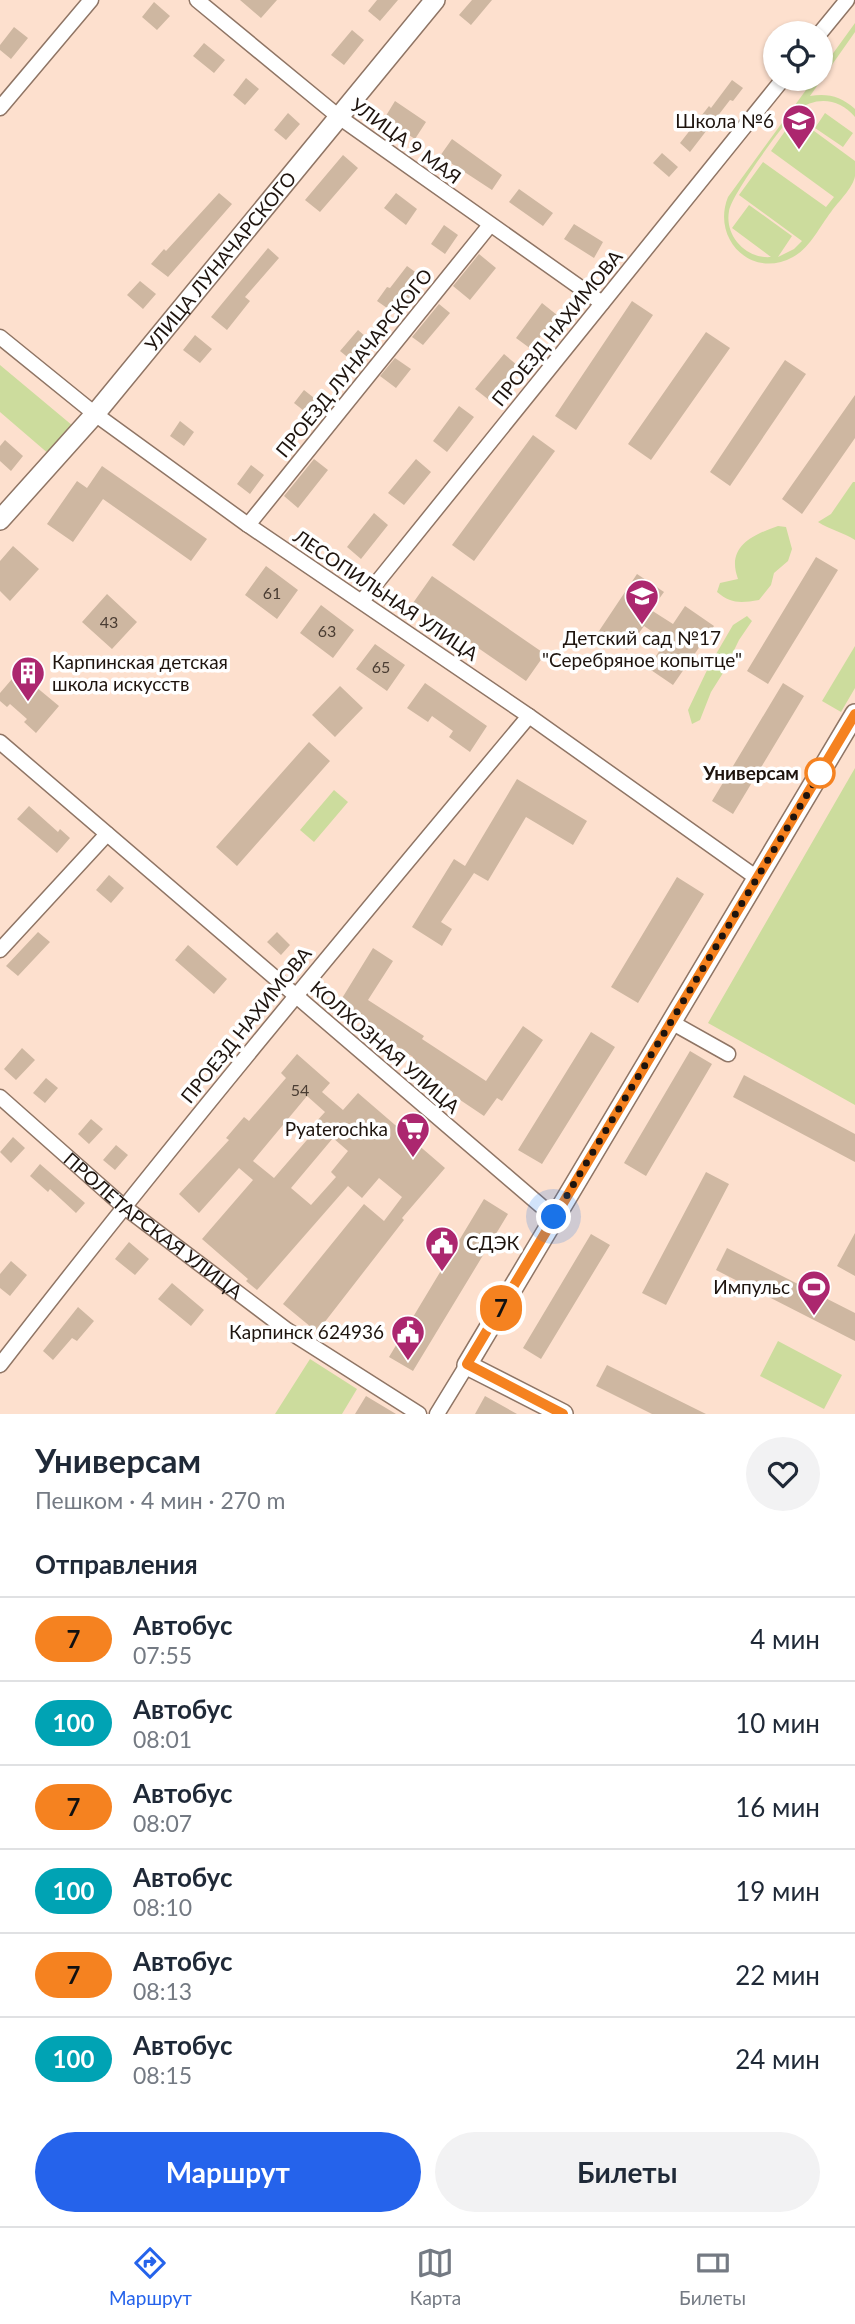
<!DOCTYPE html>
<html lang="ru">
<head>
<meta charset="utf-8">
<style>
  body { margin:0; font-family:Lato,sans-serif; background:#f2f2f3; color:#1f2937; height:100vh; display:flex; flex-direction:column; font-size:26px; white-space:nowrap }
  * { box-sizing:border-box; margin:0 }
  p { font-size:23px; color:#747a83 }
  .icon { flex:none; width:38px; height:38px; fill:none; stroke:currentColor; stroke-width:2; stroke-linecap:round; stroke-linejoin:round }
  .map { position:relative; height:1414px; overflow:hidden }
  .sheet { display:flex; flex-direction:column; background:#fff; flex:1 }
  .sheet>* { flex:none }
  .badge { padding:0 14px; border-radius:23px; font-size:24px; line-height:46px }
  .fabs { position:absolute; left:763px; top:21px; display:grid; gap:14px }
  .fabs a { display:grid; place-items:center; width:70px; height:70px; border-radius:50%; background:#fff; box-shadow:0 2px 5px #0004; font-size:35px }
  .you { position:absolute; width:35px; height:35px; margin:-18px; border:5px solid #fff; border-radius:50%; background:#1a73e8; box-shadow:0 0 0 10px #1a73e833 }
  .map>.badge { position:absolute; translate:-50% -50%; box-shadow:0 0 0 4px #fff }
  h2 { padding:0 35px; font-size:26px; line-height:63px }
  .round { display:grid; place-items:center; flex:none; width:74px; height:74px; border-radius:37px; background:#f2f2f3 }
  .summary { display:flex; align-items:center; justify-content:space-between; height:119px; padding:0 35px }
  h1 { font-size:33px; font-weight:700; line-height:52px }
  .primary-button { display:flex; gap:14px; margin-top:auto; padding:14px 35px }
  .primary-button a { flex:1; height:80px; border-radius:42px; background:#2563eb; color:#fff; font-size:28px; font-weight:700; line-height:80px; text-align:center }
  .primary-button a+a { background:#f2f2f3; color:#1f2937 }
  ul { padding:0; list-style:none }
  li { display:flex; align-items:center; gap:21px; height:84px; padding:0 35px; border-top:2px solid #e0e1e3 }
  li div { flex:1 }
  li b { display:block; font-size:26px }
  li em { font-style:normal }
  li .badge { min-width:77px; font-weight:700; text-align:center }
  .dock { display:flex; justify-content:space-around; align-items:center; height:98px; border-top:2px solid #e0e1e3; background:#fff; font-size:19px; color:#747a83 }
  .dock a { display:grid; justify-items:center; gap:4px }
  .dock .selected { color:#2563eb }
  .map>svg:first-child { display:block }
  .green { fill:#ccdc9d }
  .building { fill:#ceb7a1; fill-rule:evenodd }
  .lines { fill:none; stroke-linecap:round; stroke-linejoin:round }
  .street-casing { stroke:#8f7565; stroke-width:17 }
  .secondary-casing { stroke:#8f7565; stroke-width:22 }
  .street { stroke:#fff; stroke-width:14 }
  .secondary { stroke:#fff; stroke-width:19 }
  .line-casing { stroke:#fff; stroke-width:16 }
  .line { stroke:#f58220; stroke-width:10 }
  .walk { stroke:#1e140e; stroke-width:7; stroke-dasharray:0 12.6 }
  .stop-dot { fill:#fff; stroke:#f58220; stroke-width:3.5 }
  .labels { text-anchor:middle; stroke-width:7; stroke-linejoin:round; paint-order:stroke }
  .number-label { font-size:16px; fill:#4a3d33 }
  .poi-label { font-size:19px; fill:#1e140e; stroke:#fff; text-anchor:end }
  .street-label { font-size:19px; fill:#1e140e; stroke:#fff }
  .stop-label { font-size:19px; font-weight:bold; fill:#1e140e; stroke:#fff; text-anchor:end }
</style>
</head>
<body>
<div class="map">
<svg width="855" height="1414" viewBox="0 0 855 1414">
  <rect width="100%" height="100%" fill="#fde0ce"/>
  <!-- green -->
  <path class="green" d="M855,23V32L810,96C827,93 841,96 855,109V117C839,98 816,96 796,111C782,126 732,194 729,211C727,223 730,233 737,242C746,253 758,258 771,257L732,228L749,205L792,236L778,257L794,249L802,241L739,195L763,162L826,207L834,197L771,151L795,117L855,161C855,167 855,170 855,176C853,188 838,202 831,212C820,226 810,248 793,257C752,280 711,239 728,197L814,79H821V70Z
    M825,113L853,133L843,147L815,128Z
    M0,365L73,426L50,455L0,412Z
    M853,482H855V540C843,532 830,530 818,522L831,514Z
    M778,526L786,527L792,549L788,561L774,573L771,585L759,600C741,603 731,604 717,592L720,583L738,579C726,547 752,535 778,526Z
    M747,616L752,621L739,640L723,673L711,692L700,720L692,724L688,710L709,666L733,625Z
    M855,646V688L841,712L822,701Z
    M855,768V1105L708,1023Z
    M334,790L348,802L314,842L300,830Z
    M778,1341L842,1375L824,1409L760,1376Z
    M310,1359L357,1389L342,1414H275Z"/>
  <!-- building -->
  <path class="building" d="M240,0H277L261,18Z
    M377,0H398L380,21L368,11Z
    M472,0H492L471,25L459,15Z
    M154,2L170,16L157,30L142,17Z
    M14,27L28,38L11,59L0,50V45Z
    M352,30L364,40L344,65L331,55Z
    M204,43L225,60L214,73L193,56Z
    M246,78L259,89L245,105L233,95Z
    M732,80L743,88L733,101L730,100L690,152L680,143L709,106L711,108Z
    M395,101L426,122L415,139L384,119Z
    M288,113L300,124L286,140L274,130Z
    M452,139L502,175L492,190L440,156Z
    M662,153L678,167L669,177L653,163Z
    M343,155L358,168L320,212L305,200Z
    M519,189L553,213L543,226L509,202Z
    M219,193L232,204L168,277L151,264L164,249L166,251Z
    M396,193L417,209L406,225L384,208Z
    M574,224L603,242L594,258L564,239Z
    M444,225L458,235L445,254L431,244Z
    M268,248L279,258L245,297L250,301L227,330L211,317Z
    M479,254L496,268L470,300L453,286Z
    M407,266L425,279L397,315L377,301L387,287L390,288Z
    M140,281L156,294L143,309L127,295Z
    M632,301L653,315L576,430L555,416Z
    M542,303L557,315L531,349L516,338Z
    M439,304L450,313L423,345L412,337Z
    M358,330L373,343L356,364L340,351Z
    M706,332L730,348L651,460L628,444Z
    M195,335L212,349L200,363L183,350Z
    M504,354L517,365L489,400L475,389Z
    M395,358L411,369L396,388L380,376Z
    M785,360L806,374L730,486L710,472Z
    M304,390L323,405L313,418L294,403Z
    M855,395V438L802,514L782,499Z
    M459,406L474,417L447,452L433,441Z
    M180,421L194,432L184,446L170,436Z
    M533,435L555,451L474,561L452,545Z
    M5,440L23,456L11,471L0,461V446Z
    M314,459L328,470L298,508L284,496Z
    M416,459L431,472L404,505L388,493Z
    M251,465L264,475L250,494L237,484Z
    M102,466L207,539L191,561L103,499L73,542L47,524L77,481L87,488Z
    M374,513L388,525L361,559L347,547Z
    M13,546L39,569L10,601L0,591V561Z
    M816,557L838,570L768,684L747,671Z
    M266,566L298,590L277,619L245,595Z
    M637,574L664,592L651,610L673,624L685,606L714,626L673,685L648,668L666,641L644,626L627,650L599,631Z
    M432,576L545,654L526,681L413,603Z
    M107,594L137,622L112,649L82,622Z
    M321,605L354,630L333,658L300,633Z
    M375,644L405,665L387,691L356,669Z
    M18,672L59,706L36,733L24,722L27,719L10,704L7,707L0,701V693Z
    M425,683L487,726L470,752L449,737L453,731L432,716L428,722L407,708Z
    M783,683L804,696L733,814L712,801Z
    M340,686L363,708L335,737L312,715Z
    M309,742L330,761L237,866L216,847Z
    M517,779L587,821L573,845L526,817L488,881L474,873L441,922L452,929L442,946L412,927L454,859L465,866Z
    M29,806L58,832L60,829L70,838L57,853L17,819Z
    M109,875L124,888L111,903L96,890Z
    M677,877L704,894L638,1003L611,987Z
    M38,932L50,942L18,976L6,966Z
    M277,932L290,945L281,955L267,942Z
    M188,945L227,979L214,994L175,960Z
    M373,948L393,961L368,1000L424,1036L422,1039L486,1081L523,1026L543,1040L502,1101L497,1098L484,1116L408,1065L413,1057L336,1008Z
    M591,1032L615,1047L542,1164L518,1150Z
    M22,1048L35,1060L16,1080L4,1069Z
    M690,1051L712,1064L646,1176L624,1163Z
    M297,1054L330,1083L322,1092L343,1110L358,1093L445,1168L402,1218L404,1220L317,1332L283,1304L364,1204L384,1221L402,1197L379,1178L362,1198L348,1186L257,1290L246,1281L248,1279L202,1239L253,1180L239,1168L199,1213L179,1194L229,1140L226,1138L244,1117L249,1121L286,1078L281,1073ZM307,1096L325,1112L315,1123L319,1126L274,1178L253,1161ZM333,1138L348,1151L331,1172L336,1177L311,1205L291,1188Z
    M744,1075L855,1134V1162L733,1097Z
    M46,1078L58,1088L45,1103L33,1093Z
    M91,1119L103,1129L89,1144L78,1134Z
    M13,1137L25,1148L11,1163L0,1152Z
    M116,1145L128,1155L115,1170L103,1160Z
    M40,1164L85,1203L76,1213L50,1189L48,1192L30,1176Z
    M706,1172L729,1184L666,1305L642,1293Z
    M484,1199L508,1214L413,1371L389,1357Z
    M855,1233V1276L837,1266Z
    M591,1234L610,1245L541,1359L523,1348Z
    M129,1242L149,1259L135,1275L115,1259Z
    M727,1248L855,1313V1341L716,1270Z
    M11,1261L27,1275L10,1296L0,1288V1274Z
    M172,1283L204,1310L191,1326L158,1299Z
    M78,1307L94,1321L77,1341L72,1338L53,1360L43,1351Z
    M607,1365L706,1414H652L596,1386Z
    M366,1396L396,1414H355Z
    M485,1396L517,1414H475Z"/>
  <g class="lines">
    <!-- street casing -->
    <g class="street-casing">
      <g id="street">
        <path d="M197,0L339,117L602,303"/>
        <path d="M820,33L847,0"/>
        <path d="M0,108L91,0"/>
        <path d="M0,337L95,414L248,525L529,716L757,878"/>
        <path d="M248,525L490,225"/>
        <path d="M362,601L783,79"/>
        <path d="M0,742L554,1217"/>
        <path d="M0,950L107,834"/>
        <path d="M671,1022L728,1054"/>
        <path id="s1" d="M0,1097L123,1206L287,1330L419,1414"/>
        <path d="M0,1365C171,1144 350,930 529,716"/>
        <path d="M437,1414L467,1365"/>
      </g>
    </g>
    <!-- secondary casing -->
    <g class="secondary-casing">
      <g id="secondary">
        <path id="s2" d="M0,520L95,414L435,0"/>
        <path d="M563,1414L467,1365L855,714"/>
      </g>
    </g>
    <!-- street -->
    <use href="#street" class="street"/>
    <!-- secondary -->
    <use href="#secondary" class="secondary"/>
  </g>
  <g class="lines">
    <!-- line casing -->
    <g class="line-casing">
      <path id="line" d="M563,1414L467,1364L855,714"/>
    </g>
    <!-- line -->
    <use href="#line" class="line"/>
    <!-- walk -->
    <path class="walk" d="M554,1217L820,773"/>
  </g>
  <!-- icons -->
  <defs>
    <g id="school-pin" transform="scale(1.75)"><path d="M0 17L-7.5 6A9.5 9.5 0 1 1 7.5 6Z" fill="#ac276f" stroke="#fff"/><path d="M0-5L7-2L0 1L-7-2ZM-4 1L0 2.5L4 1V4Q0 6-4 4Z" fill="#fff"/></g>
    <g id="building-pin" transform="scale(1.75)"><path d="M0 17L-7.5 6A9.5 9.5 0 1 1 7.5 6Z" fill="#ac276f" stroke="#fff"/><path d="M-4-6H4V6H1V3H-1V6H-4ZM-2.5-4.3h1.7v1.8h-1.7ZM.8-4.3h1.7v1.8H.8ZM-2.5-1h1.7V.8h-1.7ZM.8-1h1.7V.8H.8Z" fill="#fff"/></g>
    <g id="supermarket-pin" transform="scale(1.75)"><path d="M0 17L-7.5 6A9.5 9.5 0 1 1 7.5 6Z" fill="#ac276f" stroke="#fff"/><path d="M-6-5.5h2.5l.6 2H6L4.5 2H-2.5L-4.4-4H-6ZM-1.5 3.2a1.3 1.3 0 1 0 .1 0ZM3 3.2a1.3 1.3 0 1 0 .1 0Z" fill="#fff"/></g>
    <g id="civic-pin" transform="scale(1.75)"><path d="M0 17L-7.5 6A9.5 9.5 0 1 1 7.5 6Z" fill="#ac276f" stroke="#fff"/><path d="M-.6-6.5H3V-4.5H.6V-3L4-1V1h2V6H-6V1h2V-1L-.6-3ZM-1.2 2.5V6h2.4V2.5Z" fill="#fff"/></g>
    <g id="stadium-pin" transform="scale(1.75)"><path d="M0 17L-7.5 6A9.5 9.5 0 1 1 7.5 6Z" fill="#ac276f" stroke="#fff"/><path d="M0-5a6.5 5 0 1 0 0 10a6.5 5 0 1 0 0-10ZM-3.5-1.8h7v3.6h-7Z" fill="#fff"/></g>
  </defs>
  <g fill-rule="evenodd">
    <use href="#school-pin" x="799" y="121"/>
    <use href="#school-pin" x="642" y="596"/>
    <use href="#building-pin" x="28" y="673"/>
    <use href="#supermarket-pin" x="413" y="1129"/>
    <use href="#civic-pin" x="442" y="1243"/>
    <use href="#stadium-pin" x="814" y="1287"/>
    <use href="#civic-pin" x="408" y="1332"/>
  </g>
  <!-- markers -->
  <circle class="stop-dot" cx="820" cy="773" r="14"/>
  <g class="labels">
    <!-- number labels -->
    <g class="number-label">
      <text x="272" y="599">61</text>
      <text x="109" y="628">43</text>
      <text x="327" y="637">63</text>
      <text x="381" y="673">65</text>
      <text x="300" y="1096">54</text>
    </g>
    <!-- poi labels -->
    <g class="poi-label">
      <text x="774" y="128">Школа №6</text>
      <text x="642" y="645" text-anchor="middle">Детский сад №17<tspan x="642" dy="22">"Серебряное копытце"</tspan></text>
      <text x="52" y="669" text-anchor="start">Карпинская детская<tspan x="52" dy="22">школа искусств</tspan></text>
      <text x="388" y="1136">Pyaterochka</text>
      <text x="466" y="1250" text-anchor="start">СДЭК</text>
      <text x="790" y="1294">Импульс</text>
      <text x="384" y="1339">Карпинск 624936</text>
    </g>
    <!-- street labels -->
    <g class="street-label">
      <text transform="translate(406 141) rotate(36)" y="7">УЛИЦА 9 МАЯ</text>
      <text dy="7" stroke="none"><textPath href="#s2" startOffset="340">УЛИЦА ЛУНАЧАРСКОГО</textPath></text>
      <text transform="translate(557 328) rotate(-51)" y="7">ПРОЕЗД НАХИМОВА</text>
      <text transform="translate(354 363) rotate(-51)" y="7">ПРОЕЗД ЛУНАЧАРСКОГО</text>
      <text transform="translate(386 595) rotate(34)" y="7">ЛЕСОПИЛЬНАЯ УЛИЦА</text>
      <text transform="translate(246 1025) rotate(-51)" y="7">ПРОЕЗД НАХИМОВА</text>
      <text transform="translate(385 1047) rotate(41)" y="7">КОЛХОЗНАЯ УЛИЦА</text>
      <text dy="7" stroke="none"><textPath href="#s1" startOffset="200">ПРОЛЕТАРСКАЯ УЛИЦА</textPath></text>
    </g>
    <!-- stop labels -->
    <g class="stop-label">
      <text x="799" y="780">Универсам</text>
    </g>
  </g>
</svg>
<div class="fabs">
<a><svg class="icon" aria-label="locate" viewBox="0 0 24 24"><circle cx="12" cy="12" r="6"/><path d="M12 2v4M12 18v4M2 12h4M18 12h4"/></svg></a>
</div>
<div class="you" style="left:554px;top:1217px"></div>
<b class="badge" style="left:501px;top:1308px;background:#f58220;color:#111">7</b>
</div>
<section class="sheet">
<div class="summary"><div><h1>Универсам</h1><p>Пешком · 4 мин · 270 m</p></div><a class="round"><svg class="icon" aria-label="heart" viewBox="0 0 24 24"><path d="M12 20l-8-8c-3-5 5-10 8-4 3-6 11-1 8 4z"/></svg></a></div>
<h2>Отправления</h2>
<ul>
<li><span class="badge" style="background:#f58220;color:#111">7</span><div><b>Автобус</b><p>07:55</p></div><em>4 мин</em></li>
<li><span class="badge" style="background:#00a3b4;color:#fff">100</span><div><b>Автобус</b><p>08:01</p></div><em>10 мин</em></li>
<li><span class="badge" style="background:#f58220;color:#111">7</span><div><b>Автобус</b><p>08:07</p></div><em>16 мин</em></li>
<li><span class="badge" style="background:#00a3b4;color:#fff">100</span><div><b>Автобус</b><p>08:10</p></div><em>19 мин</em></li>
<li><span class="badge" style="background:#f58220;color:#111">7</span><div><b>Автобус</b><p>08:13</p></div><em>22 мин</em></li>
<li><span class="badge" style="background:#00a3b4;color:#fff">100</span><div><b>Автобус</b><p>08:15</p></div><em>24 мин</em></li>
</ul>
<div class="primary-button"><a>Маршрут</a><a>Билеты</a></div>
</section>
<nav class="dock">
<a class="selected"><svg class="icon" aria-label="directions" viewBox="0 0 24 24"><path d="M12 3l9 9-9 9-9-9zM9 14v-3h6M13 9l2 2-2 2"/></svg>Маршрут</a>
<a><svg class="icon" aria-label="map" viewBox="0 0 24 24"><path d="M3 6l6-2 6 2 6-2v14l-6 2-6-2-6 2zM9 4v14M15 6v14"/></svg>Карта</a>
<a><svg class="icon" aria-label="tickets" viewBox="0 0 24 24"><path d="M3 7h18v10H3zM15 7v10"/></svg>Билеты</a>
</nav>
</body>
</html>
